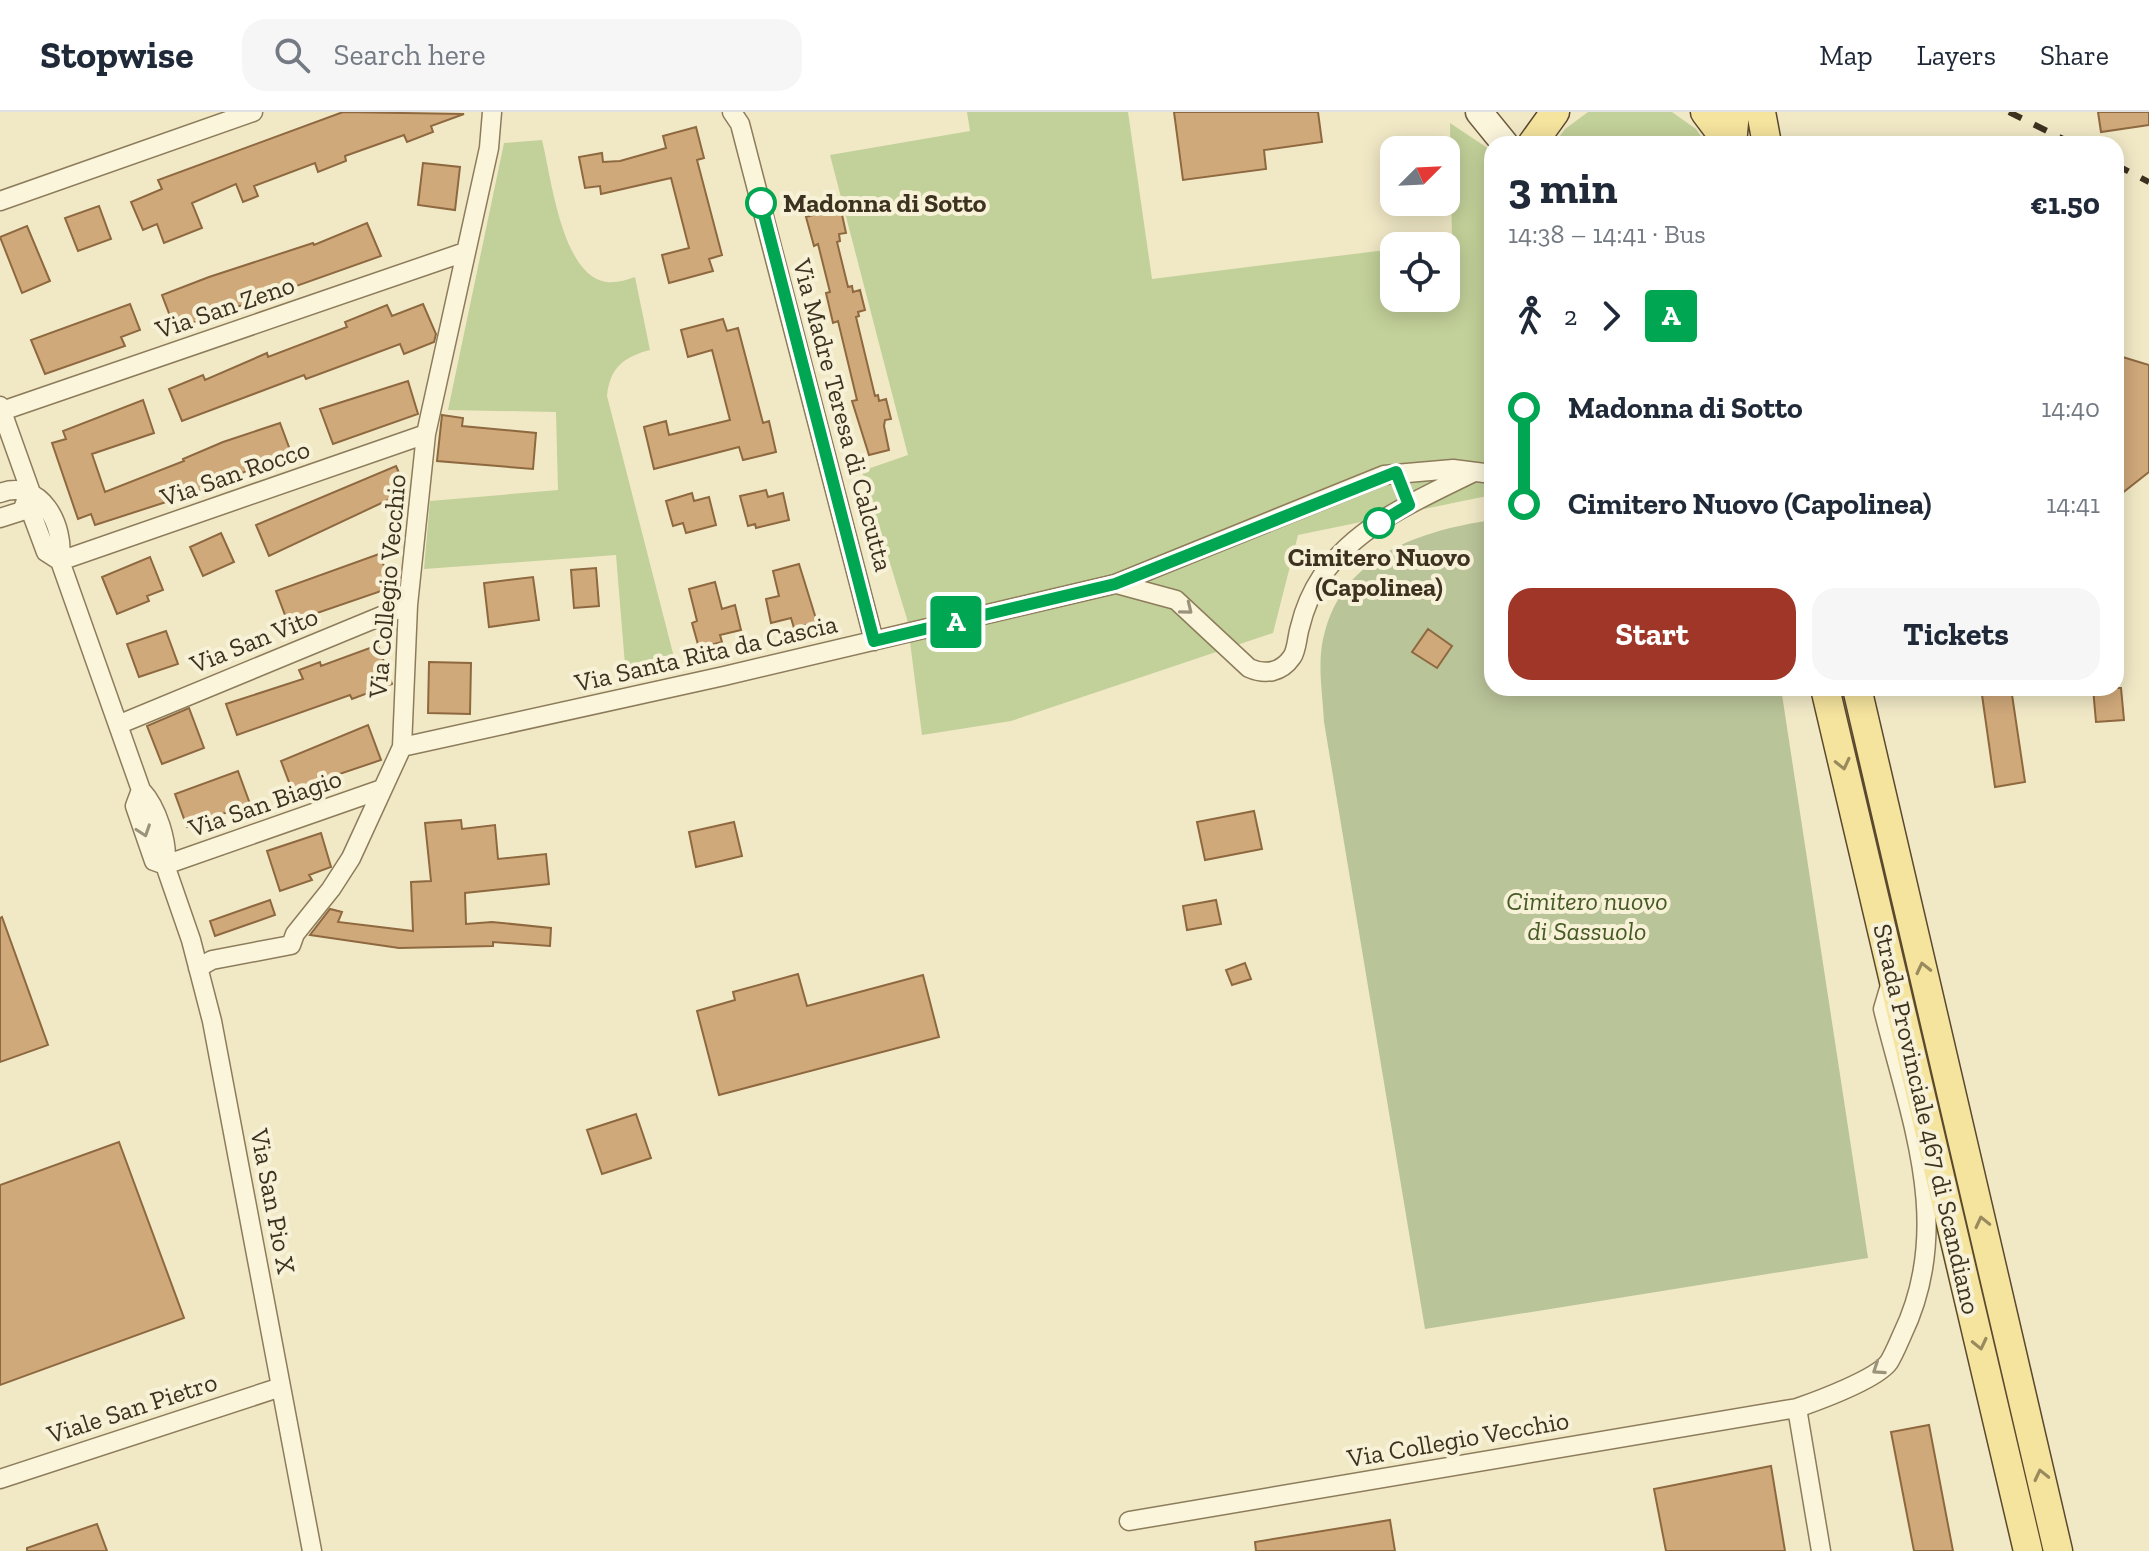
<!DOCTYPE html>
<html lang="en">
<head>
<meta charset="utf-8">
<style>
  body { margin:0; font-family:"Zilla Slab",serif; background:#f6f6f7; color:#1f2937; height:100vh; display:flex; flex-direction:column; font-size:30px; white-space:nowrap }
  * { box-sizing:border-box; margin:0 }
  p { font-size:26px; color:#747a83 }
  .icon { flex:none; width:44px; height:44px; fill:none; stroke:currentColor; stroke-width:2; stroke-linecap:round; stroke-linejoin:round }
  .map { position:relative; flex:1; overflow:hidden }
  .side { position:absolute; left:1484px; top:24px; width:640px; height:560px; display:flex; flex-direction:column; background:#fff; border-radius:24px; box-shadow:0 4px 20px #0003 }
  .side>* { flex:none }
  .badge { padding:0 16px; border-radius:6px; font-size:28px; line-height:52px }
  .needle { width:52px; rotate:66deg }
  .tools { position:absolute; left:1380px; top:24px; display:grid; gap:16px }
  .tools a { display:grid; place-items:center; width:80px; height:80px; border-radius:16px; background:#fff; box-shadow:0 4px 20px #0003; font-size:40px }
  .map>.badge { position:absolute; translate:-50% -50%; box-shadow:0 0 0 4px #fff }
  .legs { display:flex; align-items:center; gap:12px; height:88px; padding:0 24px; font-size:26px }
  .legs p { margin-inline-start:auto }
  .head { display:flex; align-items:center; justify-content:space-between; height:136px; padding:0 24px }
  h1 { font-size:44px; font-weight:700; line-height:60px }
  .button { display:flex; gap:16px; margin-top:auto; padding:16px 24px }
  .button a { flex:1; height:92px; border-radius:24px; background:#a03628; color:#fff; font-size:32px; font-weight:700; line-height:92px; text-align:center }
  .button a+a { background:#f6f6f7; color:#1f2937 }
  ul { padding:0 24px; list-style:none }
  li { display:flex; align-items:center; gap:28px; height:96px; font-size:30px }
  li i { display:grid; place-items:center; width:12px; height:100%; margin:0 10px; background:currentColor }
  li i::after { content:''; width:20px; height:20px; margin:-10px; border:6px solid; border-radius:50%; background:#fff }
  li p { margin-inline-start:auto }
  li:first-child i { background:linear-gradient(#0000 50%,currentColor 0) }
  li:last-child i { background:linear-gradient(currentColor 50%,#0000 0) }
  header { display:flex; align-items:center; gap:48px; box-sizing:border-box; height:112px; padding:0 40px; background:#fff; border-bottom:2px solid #e0e1e3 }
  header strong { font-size:38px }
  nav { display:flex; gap:44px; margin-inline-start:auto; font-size:28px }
  .search { width:560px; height:72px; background:#f6f6f7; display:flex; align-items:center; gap:20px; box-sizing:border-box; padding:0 28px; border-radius:24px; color:#747a83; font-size:30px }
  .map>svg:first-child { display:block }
  .green { fill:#c2d099 }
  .cemetery { fill:#bac499 }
  .building { fill:#d0a97b; stroke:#8e683f; stroke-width:2 }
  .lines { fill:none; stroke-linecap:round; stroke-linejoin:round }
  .street-casing { stroke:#8d7c5b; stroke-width:21 }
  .secondary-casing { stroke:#6f5d3e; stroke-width:29 }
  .primary-casing { stroke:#5b492f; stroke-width:31 }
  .street { stroke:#faf5db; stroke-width:18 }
  .secondary { stroke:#faf5db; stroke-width:26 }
  .primary { stroke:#f5e49e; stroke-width:28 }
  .rail { stroke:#3d311f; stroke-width:6; stroke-dasharray:14 14; stroke-linecap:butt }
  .oneway { stroke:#9c937d }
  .oneway2 { stroke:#998a5e }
  .line-1-casing { stroke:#fff; stroke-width:18 }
  .line-1 { stroke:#00a651; stroke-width:12 }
  .stop-1-dot { fill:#fff; stroke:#00a651; stroke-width:4 }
  .labels { text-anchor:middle; stroke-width:8; stroke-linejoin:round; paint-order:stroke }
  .stop-label { font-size:26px; font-weight:bold; fill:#3d311f; stroke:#f7f2d7; text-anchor:start }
  .street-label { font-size:26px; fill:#3d311f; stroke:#f7f2d7 }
  .park-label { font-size:26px; font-style:italic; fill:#465a25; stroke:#f7f2d7 }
</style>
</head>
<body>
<header>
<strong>Stopwise</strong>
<div class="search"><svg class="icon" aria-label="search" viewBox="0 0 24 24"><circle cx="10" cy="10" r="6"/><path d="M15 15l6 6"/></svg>Search here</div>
<nav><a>Map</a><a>Layers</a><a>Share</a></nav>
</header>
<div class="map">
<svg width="2149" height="1439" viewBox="0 0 2149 1439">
  <rect width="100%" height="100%" fill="#f1e9c6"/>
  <!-- green -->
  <path class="green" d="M967,0H1128L1152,167L1394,137V186H1446V134H1416L1452,129L1450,11L1492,39V383L1298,423L1273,521L1011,609L922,623L907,507L862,359L908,343L830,43L970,19Z
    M1588,0H1672L1696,17L1706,32H1554L1565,17Z
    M542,28C551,65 561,153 599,168C611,173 623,169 635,165L650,238C623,245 610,256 607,284L677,557L626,565L616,443L424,457L430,389L558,378L556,300L448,298L504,31Z"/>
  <!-- cemetery -->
  <path class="cemetery" d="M1492,408V576H1781L1868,1146L1425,1217L1324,610C1323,588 1319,563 1321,541C1332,449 1411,420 1492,408Z"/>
  <!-- building -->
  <path class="building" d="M343,0L464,2L431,14L433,20L407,30L404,23L345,44L346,49L318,60L315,51L254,74L258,84L243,90L236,72L192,91L202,116L164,131L157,112L143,118L131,90L162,77L158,68Z
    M1174,0H1318L1322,30L1264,38L1266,57L1183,68Z
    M2098,0H2149V13L2101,20Z
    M696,15L704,46L697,48L722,143L709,147L713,159L669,171L662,143L689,136L671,66L601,82L600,74L585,76L579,45L602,41L603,50L620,49L666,36L663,24Z
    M423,51L460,55L455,98L418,93Z
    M99,94L111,127L78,139L65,106Z
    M833,97V100L841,98L846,121L839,122L840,129L837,130L848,175L852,174L853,180L860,178L865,198L858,200L859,204L856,205L875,284L878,283L879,289L886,287L891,307L885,308L884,314L889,338L869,343L852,289L857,288L838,209L833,211L826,181L830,180L818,132L814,134L806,105Z
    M367,111L381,144L175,217L162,183L209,165L313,131L314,133Z
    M27,114L50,169L22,181L0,125Z
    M130,192L140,218L121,225L125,234L45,262L31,228Z
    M423,192L436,222L434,230L404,242L400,232L306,267L304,263L182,309L169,277L203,263L205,268L267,241L268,245L347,215L345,210L387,193L392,204Z
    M723,207L727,219L738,216L763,311L769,309L776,340L743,348L739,335L654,357L644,315L666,309L669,323L730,308L712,238L688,245L681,218Z
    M2116,243L2149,253V360L2116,386Z
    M408,269L418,302L333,332L320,297Z
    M143,288L154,321L92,342L105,380L184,349L183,347L223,330L280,311L293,346L257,359L256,355L197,380L95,413L91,402L78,407L52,331L66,327L63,319Z
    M442,303L463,306L462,314L536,321L533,357L437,349Z
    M396,354L407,379L269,444L256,413Z
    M766,378L768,385L783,381L789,408L756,416L755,412L748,414L740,384Z
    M692,381L694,389L709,385L716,413L686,421L683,411L673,414L666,389Z
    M221,421L234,450L203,464L190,435Z
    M379,442L393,475L288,511L276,479Z
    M150,445L163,478L147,484L149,489L117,502L102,465Z
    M799,452L817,510L794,516L791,506L771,511L766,487L779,484L773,459Z
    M596,456L599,494L574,496L571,458Z
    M533,465L539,508L489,515L484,471Z
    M715,470L722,497L735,493L741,518L720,523L722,530L699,536L692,511L697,509L689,477Z
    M1428,517L1452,534L1437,556L1412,540Z
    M166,519L178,552L139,565L127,532Z
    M378,533L392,572L352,587L350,583L237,623L226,592L303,567L299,558L320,550L321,554Z
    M429,550L471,551L470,602L428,601Z
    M1981,576H2011L2025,670L1995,675Z
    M2093,576H2121L2124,608L2096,610Z
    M189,596L204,636L162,652L147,614Z
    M368,613L381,648L292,678L281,649Z
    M238,659L250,692L187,715L175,682Z
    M1254,699L1262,737L1205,748L1197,710Z
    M461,708L462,717L495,713L498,747L546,742L549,772L465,781L466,812L492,810L551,816L550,834L493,830V834L399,836L310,823L330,797L342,800L338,810L413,819L411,770L431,769L425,711Z
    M734,710L742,744L696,755L689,720Z
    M321,721L331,755L309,763L312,768L280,779L267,739Z
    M270,788L275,803L215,824L210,809Z
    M1216,788L1221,812L1187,818L1183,794Z
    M2,805L48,933L0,950V806Z
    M1245,851L1251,867L1232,873L1226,858Z
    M798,862L807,894L923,863L939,925L719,983L697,899L735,888L733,880Z
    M636,1002L651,1046L602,1062L587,1018Z
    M119,1030L184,1206L0,1273V1073Z
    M1929,1313L1953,1439H1914L1891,1320Z
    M1771,1354L1785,1439H1666L1654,1377Z
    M1390,1408L1395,1439H1256L1255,1430Z
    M97,1412L107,1439H27V1436Z"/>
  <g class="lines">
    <!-- street casing -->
    <g class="street-casing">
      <path id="street" d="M732,0L740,12L874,529
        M0,89L253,0
        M0,294L30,378V397L46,440L60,449C65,413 41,366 0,381
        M2,299L465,140
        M0,406L22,399L29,381
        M1117,472L1176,488L1249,556C1265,563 1281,561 1292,545C1297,538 1297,524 1300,515C1304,498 1312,479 1322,464C1358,412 1420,387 1474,360
        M120,612L408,493
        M402,635L724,564L1115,472L1384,363L1453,357L1492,362
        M141,678L135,694L154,749L165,753
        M165,753L382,677
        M198,856L212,848L291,833L295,822L331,777L351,746L402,635L408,493L426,322L489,36L492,0
        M0,1367L281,1275
        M1129,1409L1797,1296
        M312,1439L212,909L191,828L165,753C169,731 157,695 141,678L60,449L426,322
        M1821,1439L1797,1296C1817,1289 1877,1267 1889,1250C1894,1242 1898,1232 1902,1223C1955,1114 1910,1007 1883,897L1891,870"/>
    </g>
    <!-- secondary casing -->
    <g class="secondary-casing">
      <path id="secondary" d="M1479,0L1505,32"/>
    </g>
    <!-- primary casing -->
    <g class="primary-casing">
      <path id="primary" d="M1705,0L1729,32
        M1761,0L1767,32
        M1532,32L1555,0
        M1732,32L1735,0
        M1825,576L2028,1439
        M1857,576L2058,1439"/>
    </g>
    <!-- street -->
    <use href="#street" class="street"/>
    <!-- secondary -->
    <use href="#secondary" class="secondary"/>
    <!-- primary -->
    <use href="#primary" class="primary"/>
    <!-- rail -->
    <path class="rail" d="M2009,0L2073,32
      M2116,53L2149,70"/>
  </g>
  <!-- one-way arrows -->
  <defs><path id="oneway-chevron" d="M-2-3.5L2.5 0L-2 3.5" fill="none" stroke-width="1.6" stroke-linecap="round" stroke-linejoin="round" transform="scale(2)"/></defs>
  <g class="oneway">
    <use href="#oneway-chevron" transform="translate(1187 497) rotate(39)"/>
    <use href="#oneway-chevron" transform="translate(144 719) rotate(71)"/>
    <use href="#oneway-chevron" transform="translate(1878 1257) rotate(146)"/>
  </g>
  <g class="oneway2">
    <use href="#oneway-chevron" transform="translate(1843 652) rotate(77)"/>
    <use href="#oneway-chevron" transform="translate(1923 856) rotate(-103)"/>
    <use href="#oneway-chevron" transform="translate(1982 1110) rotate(-103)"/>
    <use href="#oneway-chevron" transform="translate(1980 1232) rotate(77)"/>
    <use href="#oneway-chevron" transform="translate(2041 1363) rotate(-103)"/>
  </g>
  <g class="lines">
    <!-- line-1 casing -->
    <g class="line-1-casing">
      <path id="line-1" d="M761,91L874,529L1115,472L1396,360L1409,393L1379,411"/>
    </g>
    <!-- line-1 -->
    <use href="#line-1" class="line-1"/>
  </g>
  <!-- markers -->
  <g class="stop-1-dot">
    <circle cx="761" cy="91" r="14"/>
    <circle cx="1379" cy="411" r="14"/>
  </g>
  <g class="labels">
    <!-- stop labels -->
    <g class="stop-label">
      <text x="783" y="100">Madonna di Sotto</text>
      <text x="1379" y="454" text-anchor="middle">Cimitero Nuovo<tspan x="1379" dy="30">(Capolinea)</tspan></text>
    </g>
    <!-- street labels -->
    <g class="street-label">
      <text transform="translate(225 195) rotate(-19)" y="9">Via San Zeno</text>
      <text transform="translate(843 303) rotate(75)" y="9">Via Madre Teresa di Calcutta</text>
      <text transform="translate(235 361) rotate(-19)" y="9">Via San Rocco</text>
      <text transform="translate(387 474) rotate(-85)" y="9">Via Collegio Vecchio</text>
      <text transform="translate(254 528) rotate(-22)" y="9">Via San Vito</text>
      <text transform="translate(706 541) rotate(-13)" y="9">Via Santa Rita da Cascia</text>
      <text transform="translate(265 691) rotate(-19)" y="9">Via San Biagio</text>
      <text transform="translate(1927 1007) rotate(77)" y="9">Strada Provinciale 467 di Scandiano</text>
      <text transform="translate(273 1089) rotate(79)" y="9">Via San Pio X</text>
      <text transform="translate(132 1296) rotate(-18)" y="9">Viale San Pietro</text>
      <text transform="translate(1458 1327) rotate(-10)" y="9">Via Collegio Vecchio</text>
    </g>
    <!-- park labels -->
    <g class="park-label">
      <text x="1587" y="798">Cimitero nuovo<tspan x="1587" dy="30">di Sassuolo</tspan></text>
    </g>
  </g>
</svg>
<div class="tools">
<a><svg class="needle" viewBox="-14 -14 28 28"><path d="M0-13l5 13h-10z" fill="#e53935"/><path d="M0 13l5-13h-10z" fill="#747a83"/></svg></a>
<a><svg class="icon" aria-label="locate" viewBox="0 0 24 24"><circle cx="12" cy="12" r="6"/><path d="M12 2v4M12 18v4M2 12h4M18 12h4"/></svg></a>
</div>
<b class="badge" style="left:956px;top:510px;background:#00a651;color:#fff">A</b>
<section class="side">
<div class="head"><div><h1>3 min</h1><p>14:38 – 14:41 · Bus</p></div><b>€1.50</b></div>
<div class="legs"><svg class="icon" aria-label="walk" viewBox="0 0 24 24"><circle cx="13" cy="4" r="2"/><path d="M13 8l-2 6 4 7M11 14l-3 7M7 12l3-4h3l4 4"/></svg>2<svg class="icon" aria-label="forward" viewBox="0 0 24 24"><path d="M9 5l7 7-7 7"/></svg><b class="badge" style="background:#00a651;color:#fff">A</b></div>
<ul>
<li><i style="color:#00a651"></i><b>Madonna di Sotto</b><p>14:40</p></li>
<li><i style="color:#00a651"></i><b>Cimitero Nuovo (Capolinea)</b><p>14:41</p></li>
</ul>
<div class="button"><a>Start</a><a>Tickets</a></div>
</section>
</div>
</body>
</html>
